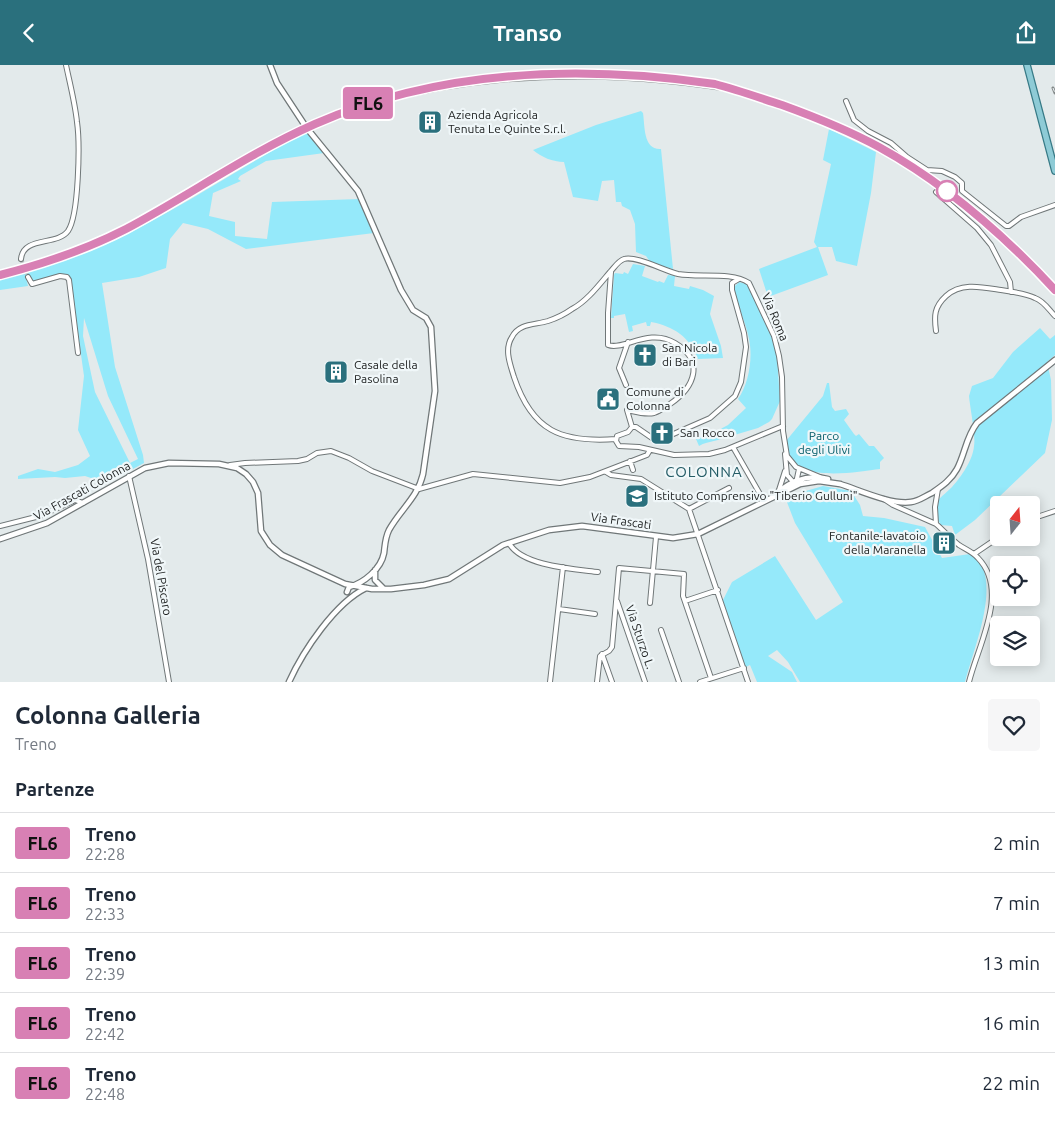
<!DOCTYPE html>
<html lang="it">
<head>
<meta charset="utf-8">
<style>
  body { margin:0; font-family:Ubuntu,sans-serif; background:#f6f6f7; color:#1f2937; height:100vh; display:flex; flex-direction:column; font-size:19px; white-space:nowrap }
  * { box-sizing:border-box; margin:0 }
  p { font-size:16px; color:#747a83 }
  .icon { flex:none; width:28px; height:28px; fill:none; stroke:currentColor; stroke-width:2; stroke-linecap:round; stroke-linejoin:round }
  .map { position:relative; height:617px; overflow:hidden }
  .side { display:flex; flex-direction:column; background:#fff; flex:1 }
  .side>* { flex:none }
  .badge { padding:0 10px; border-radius:4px; font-size:18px; line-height:32px }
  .needle { width:32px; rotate:17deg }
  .controls { position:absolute; left:990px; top:431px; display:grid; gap:10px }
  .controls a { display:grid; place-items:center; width:50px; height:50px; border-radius:5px; background:#fff; box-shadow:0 2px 12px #0003; font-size:25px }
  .map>.badge { position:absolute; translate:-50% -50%; box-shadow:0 0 0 2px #fff }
  h2 { padding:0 15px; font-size:19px; line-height:45px }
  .round { display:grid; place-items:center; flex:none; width:52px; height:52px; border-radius:5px; background:#f6f6f7 }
  .summary { display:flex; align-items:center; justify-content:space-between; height:85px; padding:0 15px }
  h1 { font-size:24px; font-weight:600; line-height:38px }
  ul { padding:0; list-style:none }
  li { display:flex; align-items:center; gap:15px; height:60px; padding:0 15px; border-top:1px solid #e0e1e3 }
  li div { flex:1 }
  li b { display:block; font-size:19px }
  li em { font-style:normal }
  li .badge { min-width:55px; font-weight:700; text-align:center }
  header { display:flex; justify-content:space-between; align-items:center; height:65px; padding:0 15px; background:#2a707d; color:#fff; font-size:22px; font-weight:600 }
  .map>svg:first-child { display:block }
  .green { fill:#95e9fa; fill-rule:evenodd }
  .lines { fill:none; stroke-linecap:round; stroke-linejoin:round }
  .minor-tunnel { stroke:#bcc2c3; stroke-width:4; stroke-dasharray:4 2; stroke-linecap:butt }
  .minor-casing { stroke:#707778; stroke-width:6 }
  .tertiary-casing { stroke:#707778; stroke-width:7 }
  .primary-casing { stroke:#377a86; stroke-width:8 }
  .minor { stroke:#fff; stroke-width:4 }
  .tertiary { stroke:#fff; stroke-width:4.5 }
  .primary { stroke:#8ecbd6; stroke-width:5.5 }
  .rail-casing { stroke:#848989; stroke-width:3 }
  .rail { stroke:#f0f7f9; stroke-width:1; stroke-dasharray:4; stroke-linecap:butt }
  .line-casing { stroke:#fff; stroke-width:11 }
  .line { stroke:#d880b4; stroke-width:8 }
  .stop-dot { fill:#fff; stroke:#d880b4; stroke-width:2.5 }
  .labels { text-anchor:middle; stroke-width:4.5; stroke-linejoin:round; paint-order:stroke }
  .poi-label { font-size:12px; fill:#212424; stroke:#f0f7f9; text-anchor:start }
  .street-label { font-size:12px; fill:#212424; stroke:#f0f7f9 }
  .park-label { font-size:12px; fill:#005a67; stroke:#f0f7f9 }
  .quarter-label { font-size:15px; letter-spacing:1px; fill:#245c66; stroke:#f0f7f9 }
</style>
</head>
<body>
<header><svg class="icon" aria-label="back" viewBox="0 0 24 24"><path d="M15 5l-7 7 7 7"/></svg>Transo<svg class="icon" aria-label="share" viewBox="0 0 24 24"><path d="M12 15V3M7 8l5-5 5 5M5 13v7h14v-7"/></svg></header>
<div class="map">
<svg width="1055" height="617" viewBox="0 0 1055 617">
  <rect width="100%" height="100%" fill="#e3eaeb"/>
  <!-- green -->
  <path class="green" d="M641,46L643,48C645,61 643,85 661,84L673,204L651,198L646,191L636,187L635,159L630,145L622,141L621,137H616L614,115L602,116L598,136L573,132L564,97C553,97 541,92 533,85L596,60Z
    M829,64L876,87L871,128L857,201L836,196L832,182H818L828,210L768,232L759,204L817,182L814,177L831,99L823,95Z
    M307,66L324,88L266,96L240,111L238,114L241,116L213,128L209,151L235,157V171L267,174L272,137L360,134L374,168L246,184L208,164L183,158L170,174L166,203L139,212L102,218L115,302L143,390L144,398L120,411L110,409L94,414L85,411L65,413L55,412L18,414V411L38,404L55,407L78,400L90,391L78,365L84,311L70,212C59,206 45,214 34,217L26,212L28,221L0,225V215C44,203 88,189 129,168C190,137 247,99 307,66ZM84,253L108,331L138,394L130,398L95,327L83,271Z
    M633,199L645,201L642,211L658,217L659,216L664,218L668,210L675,211L674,221L689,224L690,221L703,225L714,231L710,249L721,281L723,293L698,294C690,272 673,261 651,257L650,261H647L646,257L632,261L633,266L629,267L625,249L614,251V253H611L614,210L615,208L623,209L624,207L628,209Z
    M739,217L746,219L751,226L772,272L777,291L780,336L772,354L769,357L758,363L731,371L730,369C721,377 709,375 699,381L696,374L713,368L728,360L746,343L738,334C749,318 753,293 749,274C746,258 738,242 734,226V222Z
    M1040,263L1050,274L1055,270V290L1047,297L1051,315L1052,355L1045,388L975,455L955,470L952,461L941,460C928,438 938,436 952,422C961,412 973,395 974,381C976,371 970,343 969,331L972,321L993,313L1013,287Z
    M827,318H829L832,342L835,346L846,344L849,349L844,355L854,369L856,371L859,369L869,381H874L884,393L880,397V404C857,407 806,416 790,394C787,390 787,381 786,376L823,331Z
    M823,421L851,426L860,440L863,451L884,453L925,462L942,493L970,489C975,493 981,498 983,503C995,534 973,586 965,617H800L788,597L777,585L768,591L792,607L797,617H757L750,600L744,603L722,537L732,517L775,491L816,555L843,537L795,458L785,432Z"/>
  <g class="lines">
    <!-- minor-tunnel -->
    <path class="minor-tunnel" d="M21,194L28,212"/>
    <!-- minor casing -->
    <g class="minor-casing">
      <path id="minor" d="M846,36L854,55L868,66L891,78L907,92L927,105L942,106L955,112L962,118V126L1006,161H1009L1021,152L1055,140
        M936,127L977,163L991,180L1010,217L1011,227
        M21,194C23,171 57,181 68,166C79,150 80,78 77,57C75,38 70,19 66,0
        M611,207L608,248V280C623,286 649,262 675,278C705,296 695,322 670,339C665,342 660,346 654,348C645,350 636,347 627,345
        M28,212L32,219L60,211L67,212L69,215L78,288
        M936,266C934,251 934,242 946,231C961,217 982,222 1001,225C1012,227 1025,228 1035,233C1044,236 1049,245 1055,251
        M626,320L619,303L628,277
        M627,345L632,362
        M632,362H636L652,373L662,374L710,353L735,331L741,317L746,282L744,268L732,225V218L739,214
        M632,362L628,367L617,371L616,376L619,381L639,382L674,390L709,389L725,385L783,361
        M616,374C561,378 532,366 514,312C510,299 504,284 512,272C519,258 535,260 548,256C557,253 565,249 572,244C587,236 599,220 610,207C614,203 618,196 624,194C635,190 665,206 678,209C699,213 731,206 749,218L774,271L779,291L782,312L783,366L787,391L796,402L820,412
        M733,382L764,436
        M785,389L787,410L795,419
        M630,396L633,405
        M230,400L245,398L298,396L307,394L317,388L331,386L349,393L372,406L419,424L473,409L560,418L590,412L647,390L650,385
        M606,407L611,410L641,414L689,444L748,617
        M129,411L148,494L169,617
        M796,418L799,404
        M938,424L935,442L936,459C944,466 951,474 959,480C965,484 973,487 978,493C1010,526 978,580 969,617
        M779,425L785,406
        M884,434L893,440L936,459
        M689,444L729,423
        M1031,454L1055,446
        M0,461L40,451L75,435L83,438
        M509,478C521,501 574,504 598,507
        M974,489L999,472
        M617,536L645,617
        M685,536L718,525
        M650,538L656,472
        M559,544L595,549
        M661,565L679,617
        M602,589L612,617
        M550,617L563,502
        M597,617L600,591L609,586L612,582L619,503L684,509L683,531L711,613
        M700,617L744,603"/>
    </g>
    <!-- tertiary casing -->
    <g class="tertiary-casing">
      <path id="tertiary" d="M270,0L277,18L304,59
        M310,67L358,126L401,225L413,245L426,253L431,262L435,326L423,409C418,432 400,445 389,465C385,473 385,480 384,488C381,504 364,518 349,522L347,527
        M840,419C859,425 891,440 911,437C919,436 925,431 932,428C942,421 951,415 957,404C965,389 966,372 977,358L1055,295
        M779,426C793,415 810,409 828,414
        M0,474L47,458L145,403L169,398L219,399L237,403L246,409L253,417L258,428L261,466L270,480L282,490L345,519L372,524H391L424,520L449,514L503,480L549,465L582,461L673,473L698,469L800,419L819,416L840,419
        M375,505V515L383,523
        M289,617C303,586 335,538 366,523"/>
    </g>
    <!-- primary casing -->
    <g class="primary-casing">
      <path id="primary" d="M1027,0L1055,106"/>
    </g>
    <!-- minor -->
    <use href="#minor" class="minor"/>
    <!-- tertiary -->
    <use href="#tertiary" class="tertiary"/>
    <!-- primary -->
    <use href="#primary" class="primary"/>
    <!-- rail casing -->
    <g class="rail-casing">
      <path id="rail" d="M1053,23L1055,28
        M848,69C929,106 996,163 1055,228
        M0,210C42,199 85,184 124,165C173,140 217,109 265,83C410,6 590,0 749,29"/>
    </g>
    <!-- rail -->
    <use href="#rail" class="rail"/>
  </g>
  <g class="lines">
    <!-- line casing -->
    <g class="line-casing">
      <path id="line" d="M0,210C43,199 87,184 126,164C190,130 249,88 315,59C440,4 582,0 715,19C738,25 760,33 782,40C815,52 848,65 879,82C946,119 1003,169 1055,225"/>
    </g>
    <!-- line -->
    <use href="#line" class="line"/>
  </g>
  <!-- icons -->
  <defs>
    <g id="building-square" transform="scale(1.25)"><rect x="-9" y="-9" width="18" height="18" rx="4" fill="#2a707d" stroke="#f0f7f9"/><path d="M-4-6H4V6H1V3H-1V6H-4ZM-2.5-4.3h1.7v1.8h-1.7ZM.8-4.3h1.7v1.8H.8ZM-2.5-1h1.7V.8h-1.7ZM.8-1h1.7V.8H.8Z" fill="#fff"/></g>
    <g id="church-square" transform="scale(1.25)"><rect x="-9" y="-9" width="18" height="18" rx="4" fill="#2a707d" stroke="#f0f7f9"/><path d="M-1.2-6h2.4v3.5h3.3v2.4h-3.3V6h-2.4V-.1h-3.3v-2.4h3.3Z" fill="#fff"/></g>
    <g id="civic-square" transform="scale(1.25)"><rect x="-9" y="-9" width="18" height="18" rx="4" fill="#2a707d" stroke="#f0f7f9"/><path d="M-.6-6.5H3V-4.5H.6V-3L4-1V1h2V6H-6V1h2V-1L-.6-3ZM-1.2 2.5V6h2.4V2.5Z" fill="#fff"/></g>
    <g id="school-square" transform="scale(1.25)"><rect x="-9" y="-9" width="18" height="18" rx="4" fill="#2a707d" stroke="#f0f7f9"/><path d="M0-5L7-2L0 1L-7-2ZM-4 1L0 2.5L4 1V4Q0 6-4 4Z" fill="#fff"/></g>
  </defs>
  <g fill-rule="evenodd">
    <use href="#building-square" x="430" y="57"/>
    <use href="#church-square" x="645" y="290"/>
    <use href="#building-square" x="336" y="307"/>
    <use href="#civic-square" x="608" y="334"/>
    <use href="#church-square" x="662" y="368"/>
    <use href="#school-square" x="637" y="431"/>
    <use href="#building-square" x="944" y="478"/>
  </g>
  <!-- markers -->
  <circle class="stop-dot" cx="947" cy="126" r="10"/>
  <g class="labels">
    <!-- poi labels -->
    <g class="poi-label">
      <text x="448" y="54">Azienda Agricola<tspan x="448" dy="14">Tenuta Le Quinte S.r.l.</tspan></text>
      <text x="662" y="287">San Nicola<tspan x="662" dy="14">di Bari</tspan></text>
      <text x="354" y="304">Casale della<tspan x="354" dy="14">Pasolina</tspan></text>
      <text x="626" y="331">Comune di<tspan x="626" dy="14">Colonna</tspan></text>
      <text x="680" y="372">San Rocco</text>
      <text x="654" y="435">Istituto Comprensivo "Tiberio Gulluni"</text>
      <text x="926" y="475" text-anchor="end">Fontanile-lavatoio<tspan x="926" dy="14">della Maranella</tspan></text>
    </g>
    <!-- street labels -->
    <g class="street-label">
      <text transform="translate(775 252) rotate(67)" y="4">Via Roma</text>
      <text transform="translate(82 426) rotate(-29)" y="4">Via Frascati Colonna</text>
      <text transform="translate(621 456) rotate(8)" y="4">Via Frascati</text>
      <text transform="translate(161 512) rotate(80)" y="4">Via del Piscaro</text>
      <text transform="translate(640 572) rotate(71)" y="4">Via Sturzo L.</text>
    </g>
    <!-- park labels -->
    <g class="park-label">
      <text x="824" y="375">Parco<tspan x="824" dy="14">degli Ulivi</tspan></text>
    </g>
    <!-- quarter labels -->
    <g class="quarter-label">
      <text x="704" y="412">COLONNA</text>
    </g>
  </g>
</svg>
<div class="controls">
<a><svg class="needle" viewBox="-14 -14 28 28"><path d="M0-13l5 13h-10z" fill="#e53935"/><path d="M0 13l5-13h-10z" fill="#747a83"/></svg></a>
<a><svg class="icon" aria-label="locate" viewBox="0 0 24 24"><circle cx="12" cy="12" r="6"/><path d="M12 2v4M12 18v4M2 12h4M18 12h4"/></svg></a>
<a><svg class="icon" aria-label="layers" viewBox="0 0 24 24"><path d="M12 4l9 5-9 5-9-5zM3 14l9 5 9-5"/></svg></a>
</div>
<b class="badge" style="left:368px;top:38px;background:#d880b4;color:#111">FL6</b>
</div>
<section class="side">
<div class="summary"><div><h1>Colonna Galleria</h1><p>Treno</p></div><a class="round"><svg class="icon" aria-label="heart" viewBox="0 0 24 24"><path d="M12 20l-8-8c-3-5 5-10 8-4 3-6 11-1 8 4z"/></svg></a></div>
<h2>Partenze</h2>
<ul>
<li><span class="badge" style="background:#d880b4;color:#111">FL6</span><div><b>Treno</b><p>22:28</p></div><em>2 min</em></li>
<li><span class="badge" style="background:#d880b4;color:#111">FL6</span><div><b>Treno</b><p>22:33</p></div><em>7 min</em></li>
<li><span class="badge" style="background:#d880b4;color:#111">FL6</span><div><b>Treno</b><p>22:39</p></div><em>13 min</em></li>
<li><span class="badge" style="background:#d880b4;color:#111">FL6</span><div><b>Treno</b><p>22:42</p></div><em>16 min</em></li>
<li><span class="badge" style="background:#d880b4;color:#111">FL6</span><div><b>Treno</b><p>22:48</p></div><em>22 min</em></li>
</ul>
</section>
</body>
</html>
